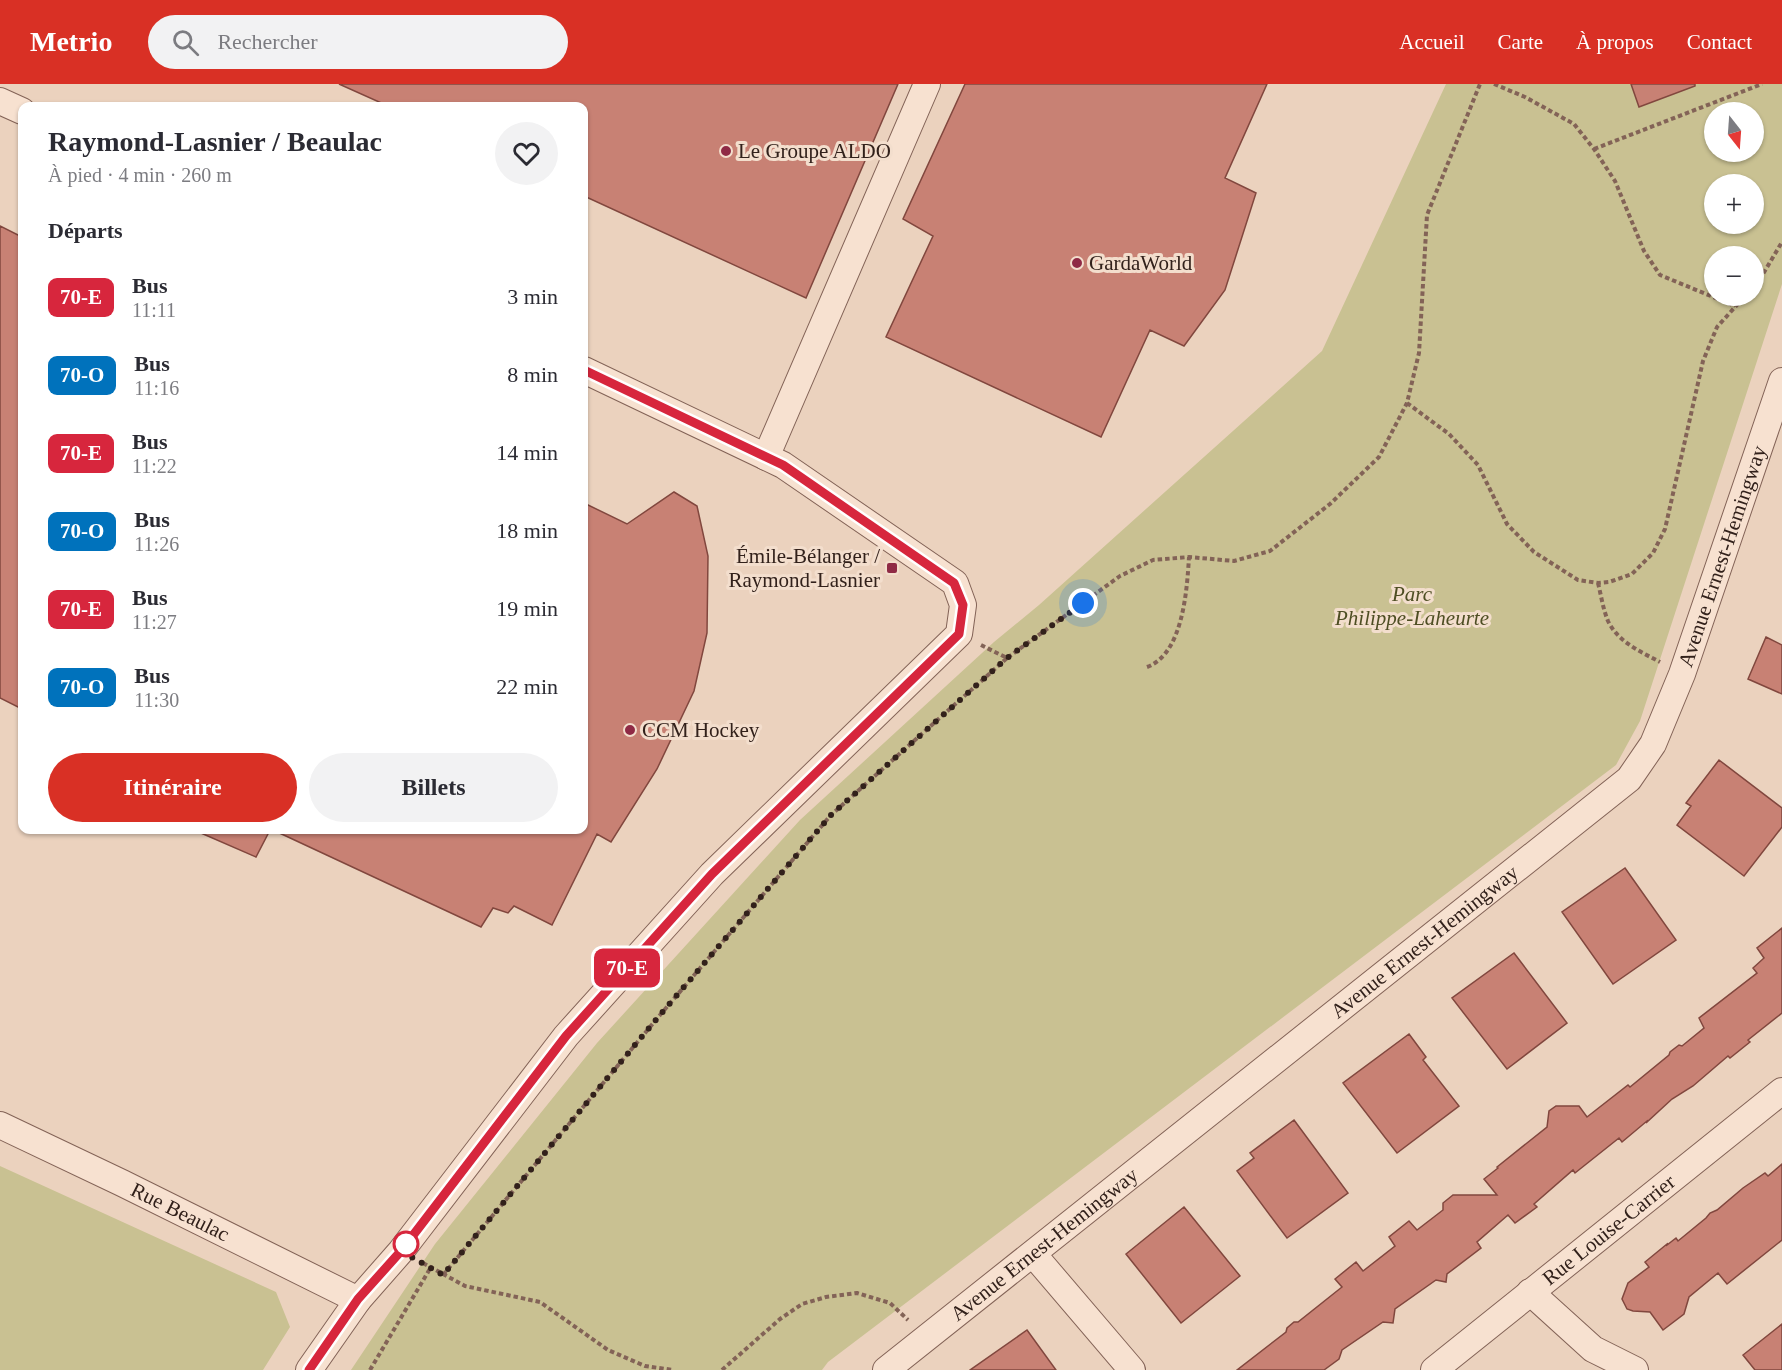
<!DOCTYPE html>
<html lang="fr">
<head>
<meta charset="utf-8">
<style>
  body { margin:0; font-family:"Times New Roman",serif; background:#f2f2f3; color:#2b2b33; height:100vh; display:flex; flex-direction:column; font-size:22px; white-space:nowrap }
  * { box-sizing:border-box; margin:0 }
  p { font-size:20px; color:#7c7c81 }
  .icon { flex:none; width:33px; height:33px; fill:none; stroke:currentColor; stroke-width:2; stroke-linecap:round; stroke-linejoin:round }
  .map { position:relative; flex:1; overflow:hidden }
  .side { position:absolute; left:18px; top:18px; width:570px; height:732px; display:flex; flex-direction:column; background:#fff; border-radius:12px; box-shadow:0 2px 4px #0004 }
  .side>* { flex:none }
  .badge { padding:0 12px; border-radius:9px; font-size:21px; line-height:39px }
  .needle { width:39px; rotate:163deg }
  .fabs { position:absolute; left:1704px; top:18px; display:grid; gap:12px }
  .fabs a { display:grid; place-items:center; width:60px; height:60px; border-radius:50%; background:#fff; box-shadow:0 2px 4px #0004; font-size:30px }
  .you { position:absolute; width:30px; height:30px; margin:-15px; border:4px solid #fff; border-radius:50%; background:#1a73e8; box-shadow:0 0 0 9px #1a73e833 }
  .map>.badge { position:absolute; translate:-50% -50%; box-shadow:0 0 0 3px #fff }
  h2 { padding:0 30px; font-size:22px; line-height:54px }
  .round { display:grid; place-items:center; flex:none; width:63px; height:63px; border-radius:32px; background:#f2f2f3 }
  .headline { display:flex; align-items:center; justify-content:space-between; height:102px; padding:0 30px }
  h1 { font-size:28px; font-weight:700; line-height:45px }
  .cta { display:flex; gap:12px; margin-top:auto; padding:12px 30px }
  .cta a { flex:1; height:69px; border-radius:36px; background:#d93025; color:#fff; font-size:24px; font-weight:700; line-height:69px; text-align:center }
  .cta a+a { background:#f2f2f3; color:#2b2b33 }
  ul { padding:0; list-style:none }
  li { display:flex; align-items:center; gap:18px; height:78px; padding:0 30px }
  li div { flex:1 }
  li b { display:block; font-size:22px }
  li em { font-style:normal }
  li .badge { min-width:66px; font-weight:700; text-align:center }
  header { display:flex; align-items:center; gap:36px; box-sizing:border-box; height:84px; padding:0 30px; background:#d93025; color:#fff }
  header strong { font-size:28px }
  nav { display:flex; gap:33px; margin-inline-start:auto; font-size:21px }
  .search { width:420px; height:54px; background:#f2f2f3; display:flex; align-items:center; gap:15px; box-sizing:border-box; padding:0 21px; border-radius:33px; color:#7c7c81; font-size:22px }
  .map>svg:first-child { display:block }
  .green { fill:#c9c192; fill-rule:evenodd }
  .building { fill:#c88174; stroke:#81473e; stroke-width:1.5 }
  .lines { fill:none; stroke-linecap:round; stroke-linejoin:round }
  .minor-casing { stroke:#836357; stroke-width:28 }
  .path { stroke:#836357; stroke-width:4; stroke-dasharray:4.5 3; stroke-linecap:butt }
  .minor { stroke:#f7e1d0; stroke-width:26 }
  .line-casing { stroke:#fff; stroke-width:14 }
  .line { stroke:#d7263d; stroke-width:9 }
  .walk { stroke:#32211b; stroke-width:6; stroke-dasharray:0 10.8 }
  .poi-dot { fill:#8f2a45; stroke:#f3decd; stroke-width:2 }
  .stop-dot { fill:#fff; stroke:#d7263d; stroke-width:3 }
  .labels { text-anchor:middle; stroke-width:6; stroke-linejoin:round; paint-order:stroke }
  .poi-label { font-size:21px; fill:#32211b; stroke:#f3decd; text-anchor:start }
  .street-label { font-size:21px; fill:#32211b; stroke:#f3decd }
  .park-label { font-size:21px; font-style:italic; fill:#4e4e23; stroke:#f3decd }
</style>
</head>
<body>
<header>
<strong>Metrio</strong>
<div class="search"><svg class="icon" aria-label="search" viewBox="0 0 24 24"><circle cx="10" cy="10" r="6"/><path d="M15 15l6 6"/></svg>Rechercher</div>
<nav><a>Accueil</a><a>Carte</a><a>À propos</a><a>Contact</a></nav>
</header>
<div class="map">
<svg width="1782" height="1286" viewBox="0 0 1782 1286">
  <rect width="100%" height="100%" fill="#ebd2be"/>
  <!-- green -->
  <path class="green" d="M1446,0H1782V200L1640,637L1616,681L828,1278L822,1286H351L435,1160L597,959L800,736L994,558L1039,521L1322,267ZM1714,28H1754V68H1714ZM1714,100H1754V140H1714ZM1714,172H1754V212H1714Z
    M0,1082L276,1208L290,1243L263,1286H0Z"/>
  <!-- building -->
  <path class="building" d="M339,0H898L806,214L584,112V22H388Z
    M965,0H1267L1225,94L1256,109L1225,206L1184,262L1150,246L1101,353L886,253L933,152L903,135Z
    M1631,0H1695V2L1639,23Z
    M0,142L22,153V625L0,614Z
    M674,408L697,422L708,472L707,549L694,607L657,685L611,758L597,750L552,841L514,822L508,829L493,824L481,843L273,746H584V419L627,440Z
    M1766,553L1782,561V610L1748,595Z
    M1719,676L1782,724V743L1744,792L1677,741L1691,722L1686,719Z
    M194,746H270L256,773Z
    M1625,784L1676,856L1613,900L1562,828Z
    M1782,844V929L1748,956L1750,958L1730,974L1728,972L1693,1002L1672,1015L1647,1038V1037L1622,1058L1619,1054L1575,1089L1573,1086L1534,1120L1537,1123L1515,1139L1508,1131L1477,1158L1481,1164L1447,1190L1446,1198L1436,1196L1395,1225L1393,1239L1383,1238L1342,1266L1339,1275L1324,1286H1237L1286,1248L1287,1244L1294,1238H1298L1342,1203L1335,1195L1356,1178L1363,1187L1395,1162L1389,1153L1409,1137L1417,1146L1443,1126V1119L1453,1111H1497L1484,1095L1498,1084L1497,1083L1547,1043L1549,1027L1556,1022H1579L1587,1033L1628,1001L1630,1003L1669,971L1670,968L1679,961L1682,962L1704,944L1699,934L1757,889L1753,884L1764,874L1757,864Z
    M1514,869L1567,939L1507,985L1452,914Z
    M1409,950L1426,973L1423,976L1459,1022L1397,1069L1343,999Z
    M1294,1036L1348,1109L1287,1154L1237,1087L1254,1074L1250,1069Z
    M1782,1080V1156L1727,1200L1718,1189L1689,1213L1684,1230L1663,1246L1650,1228L1633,1227L1627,1225L1622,1215L1628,1199L1649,1183L1645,1178L1667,1160V1161L1676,1154L1678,1157L1706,1134L1710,1129L1717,1126L1743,1104L1765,1089L1768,1092Z
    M1184,1123L1240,1192L1181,1239L1126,1170Z
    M1782,1240V1286H1755L1743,1271Z
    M1027,1246L1056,1286H970Z"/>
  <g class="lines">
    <!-- minor casing -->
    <g class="minor-casing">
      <g id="minor">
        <path d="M0,17L22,27"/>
        <path d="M766,373L927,0"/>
        <path id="s1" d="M0,1041L122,1099L358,1216"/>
        <path d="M1033,1170L1132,1286"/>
        <path d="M1530,1208L1593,1265L1635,1286"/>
        <path d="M309,1286L358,1216L401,1167L566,952L712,790L959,550L963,521L955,499L783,381L584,286"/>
        <path id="s2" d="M886,1286L1629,695L1653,660L1682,590L1782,297"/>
        <path id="s3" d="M1434,1286L1782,1007"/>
      </g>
    </g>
    <!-- path -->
    <path class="path" d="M1494,0L1525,13L1574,40L1594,65L1615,97L1644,167L1660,191L1735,222
      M1594,65L1762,0
      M1754,201L1763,190L1782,158
      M1407,319L1449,350L1478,381L1507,440L1534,468L1578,496L1598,499L1609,498L1632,490L1653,469L1665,445L1703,277L1717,243L1745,212
      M1598,499C1601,511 1603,525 1608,537C1618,558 1641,568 1660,578
      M981,561L1007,574L1120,492L1153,476L1189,473L1234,477L1270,467L1330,420L1379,373L1407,319L1419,269L1427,131L1480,0
      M1147,583C1183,570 1187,506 1189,473
      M423,1179L465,1202L540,1218L608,1266L645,1282L673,1286
      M443,1191L660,931L831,731L1007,574
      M370,1286L431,1183
      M722,1286L780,1235L802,1220L826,1213L857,1209L890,1219L908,1236"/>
    <!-- minor -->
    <use href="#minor" class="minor"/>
  </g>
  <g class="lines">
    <!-- line casing -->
    <g class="line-casing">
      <path id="line" d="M309,1286L358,1215L401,1167L566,952L712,790L959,550L963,521L954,499L783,381L584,286"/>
    </g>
    <!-- line -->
    <use href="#line" class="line"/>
    <!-- walk -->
    <path class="walk" d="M406,1160L401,1167L443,1191L660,931L831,731L1007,574L1083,519"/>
  </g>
  <!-- markers -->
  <g class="poi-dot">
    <circle cx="726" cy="67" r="6"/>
    <circle cx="1077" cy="179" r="6"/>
    <rect x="886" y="478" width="12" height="12" rx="3"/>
    <circle cx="630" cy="646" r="6"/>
  </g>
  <circle class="stop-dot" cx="406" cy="1160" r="12"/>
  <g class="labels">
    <!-- poi labels -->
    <g class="poi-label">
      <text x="738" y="74">Le Groupe ALDO</text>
      <text x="1089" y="186">GardaWorld</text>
      <text x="880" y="479" text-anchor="end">Émile-Bélanger /<tspan x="880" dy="24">Raymond-Lasnier</tspan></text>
      <text x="642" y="653">CCM Hockey</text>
    </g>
    <!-- street labels -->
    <g class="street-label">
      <text dy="7" stroke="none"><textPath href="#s2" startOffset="1192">Avenue Ernest-Hemingway</textPath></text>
      <text dy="7" stroke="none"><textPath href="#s2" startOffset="688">Avenue Ernest-Hemingway</textPath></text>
      <text dy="7" stroke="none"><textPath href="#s1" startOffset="200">Rue Beaulac</textPath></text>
      <text dy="7" stroke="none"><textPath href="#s3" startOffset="224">Rue Louise-Carrier</textPath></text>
      <text dy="7" stroke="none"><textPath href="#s2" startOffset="202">Avenue Ernest-Hemingway</textPath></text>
    </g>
    <!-- park labels -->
    <g class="park-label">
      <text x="1412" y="517">Parc<tspan x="1412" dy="24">Philippe-Laheurte</tspan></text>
    </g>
  </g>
</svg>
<div class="fabs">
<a><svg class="needle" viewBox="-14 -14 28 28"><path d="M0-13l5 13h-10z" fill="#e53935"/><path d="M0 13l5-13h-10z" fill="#7c7c81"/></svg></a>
<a>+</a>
<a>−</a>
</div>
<div class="you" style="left:1083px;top:519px"></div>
<b class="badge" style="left:627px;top:884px;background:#d7263d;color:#fff">70-E</b>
<section class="side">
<div class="headline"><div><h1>Raymond-Lasnier / Beaulac</h1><p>À pied · 4 min · 260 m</p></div><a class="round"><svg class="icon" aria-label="heart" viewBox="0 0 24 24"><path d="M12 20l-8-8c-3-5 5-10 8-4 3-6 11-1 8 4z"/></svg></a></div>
<h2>Départs</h2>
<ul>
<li><span class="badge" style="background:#d7263d;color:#fff">70-E</span><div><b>Bus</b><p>11:11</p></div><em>3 min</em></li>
<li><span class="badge" style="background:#0072bc;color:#fff">70-O</span><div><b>Bus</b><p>11:16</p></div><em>8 min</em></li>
<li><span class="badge" style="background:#d7263d;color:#fff">70-E</span><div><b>Bus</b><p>11:22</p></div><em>14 min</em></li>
<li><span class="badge" style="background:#0072bc;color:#fff">70-O</span><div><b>Bus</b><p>11:26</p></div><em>18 min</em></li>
<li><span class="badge" style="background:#d7263d;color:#fff">70-E</span><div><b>Bus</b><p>11:27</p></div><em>19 min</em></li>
<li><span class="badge" style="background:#0072bc;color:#fff">70-O</span><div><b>Bus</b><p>11:30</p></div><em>22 min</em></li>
</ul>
<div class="cta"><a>Itinéraire</a><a>Billets</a></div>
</section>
</div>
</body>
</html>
